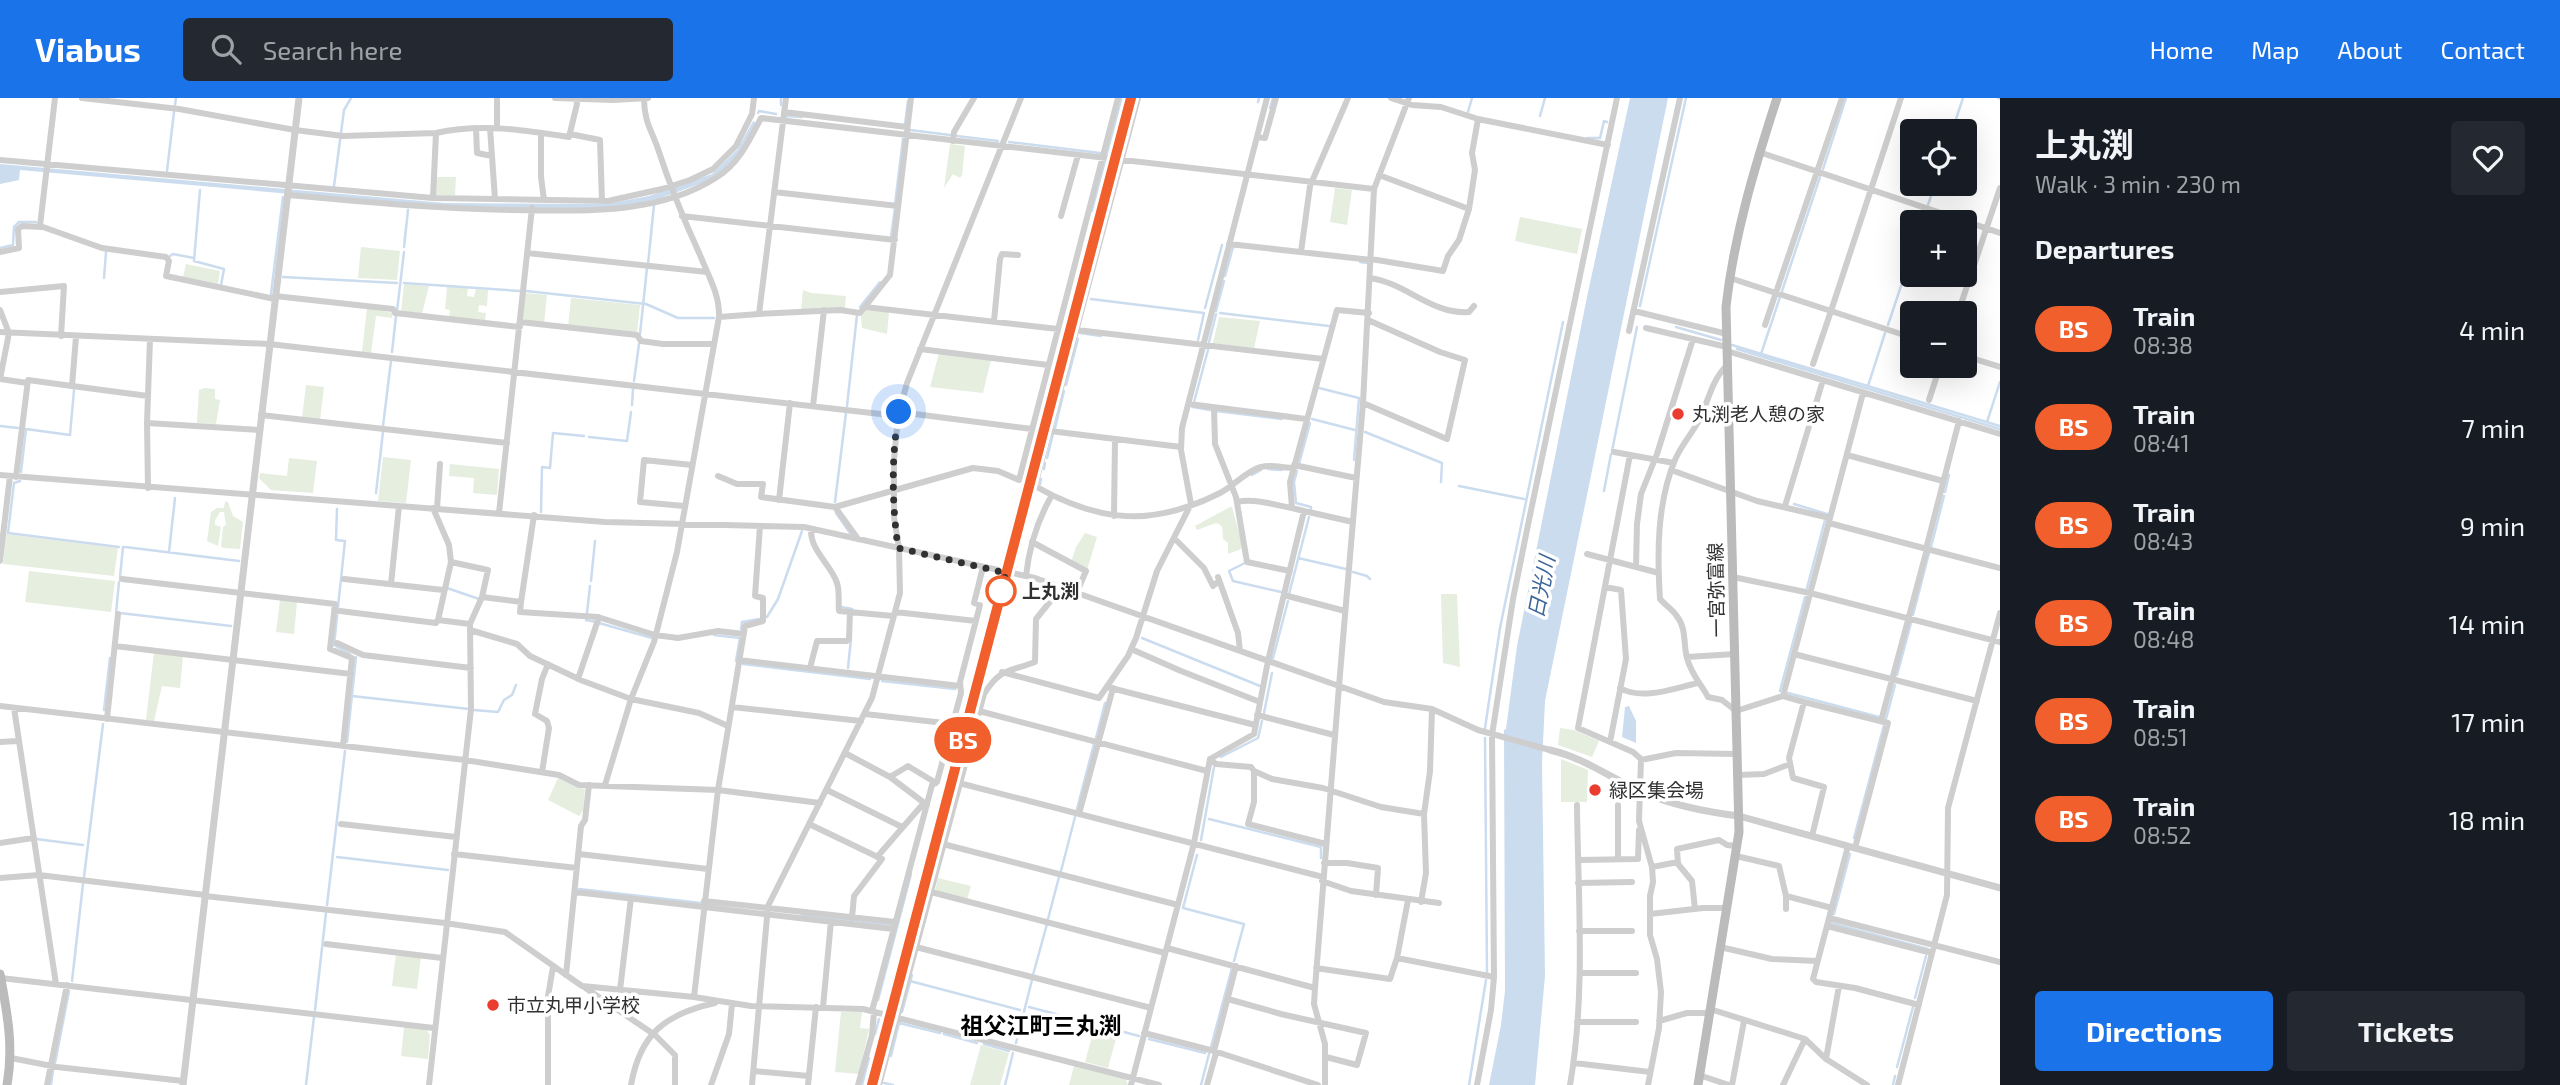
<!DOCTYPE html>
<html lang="en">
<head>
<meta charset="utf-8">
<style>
  body { margin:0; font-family:"Exo 2","Noto Sans JP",sans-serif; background:#242831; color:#f1f3f6; height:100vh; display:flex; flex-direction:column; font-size:26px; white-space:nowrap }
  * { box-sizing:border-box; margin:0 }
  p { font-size:23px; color:#9ea1a6 }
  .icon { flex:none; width:38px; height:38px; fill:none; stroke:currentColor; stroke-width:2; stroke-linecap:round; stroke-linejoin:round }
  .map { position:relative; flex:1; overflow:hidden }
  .panel { display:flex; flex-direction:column; background:#171b24; width:560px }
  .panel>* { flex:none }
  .badge { padding:0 14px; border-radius:23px; font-size:24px; line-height:46px }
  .buttons { position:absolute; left:1900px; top:21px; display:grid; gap:14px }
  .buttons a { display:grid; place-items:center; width:77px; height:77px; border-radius:7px; background:#171b24; box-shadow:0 7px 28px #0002; font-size:35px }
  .you { position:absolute; width:35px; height:35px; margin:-18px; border:5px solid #fff; border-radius:50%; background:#1a73e8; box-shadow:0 0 0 10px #1a73e833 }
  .map>.badge { position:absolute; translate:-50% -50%; box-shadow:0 0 0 4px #fff }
  h2 { padding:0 35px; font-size:26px; line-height:63px }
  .round { display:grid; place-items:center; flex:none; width:74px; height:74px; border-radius:7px; background:#242831 }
  .headline { display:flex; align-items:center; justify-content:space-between; height:119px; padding:0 35px }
  h1 { font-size:33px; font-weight:700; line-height:52px }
  .primary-button { display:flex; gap:14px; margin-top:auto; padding:14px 35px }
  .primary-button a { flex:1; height:80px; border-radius:7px; background:#1a73e8; color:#fff; font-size:28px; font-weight:700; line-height:80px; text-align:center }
  .primary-button a+a { background:#242831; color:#f1f3f6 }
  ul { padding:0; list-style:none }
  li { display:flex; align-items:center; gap:21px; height:98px; padding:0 35px }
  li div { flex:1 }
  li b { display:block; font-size:26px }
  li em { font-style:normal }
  li .badge { min-width:77px; font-weight:700; text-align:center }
  header { display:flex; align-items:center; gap:42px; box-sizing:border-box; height:98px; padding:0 35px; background:#1a73e8; color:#fff }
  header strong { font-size:33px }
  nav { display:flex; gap:38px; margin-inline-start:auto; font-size:24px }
  .search { width:490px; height:63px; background:#242831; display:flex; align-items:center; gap:18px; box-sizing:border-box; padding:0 24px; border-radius:7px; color:#9ea1a6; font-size:26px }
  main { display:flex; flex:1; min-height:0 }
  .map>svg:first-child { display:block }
  .green { fill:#e5eedf }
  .water { fill:#cbdcee }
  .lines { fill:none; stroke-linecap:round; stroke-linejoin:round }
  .stream { stroke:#cbdcee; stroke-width:2.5 }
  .minor { stroke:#cecece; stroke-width:6 }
  .tertiary { stroke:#cecece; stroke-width:7 }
  .secondary { stroke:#bbb; stroke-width:9 }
  .rail { stroke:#868686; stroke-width:2.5; stroke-dasharray:7 5; stroke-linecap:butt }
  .line-casing { stroke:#fff; stroke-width:16 }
  .line { stroke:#f05f2c; stroke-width:10 }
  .walk { stroke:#313131; stroke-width:7; stroke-dasharray:0 12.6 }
  .poi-dot { fill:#eb3c30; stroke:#fff; stroke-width:2.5 }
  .stop-dot { fill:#fff; stroke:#f05f2c; stroke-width:3.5 }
  .labels { text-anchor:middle; stroke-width:7; stroke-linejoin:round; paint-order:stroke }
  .poi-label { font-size:19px; fill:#313131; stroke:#fff; text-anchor:start }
  .street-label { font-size:19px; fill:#313131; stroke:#fff }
  .stop-label { font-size:19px; font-weight:bold; fill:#313131; stroke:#fff; text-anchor:start }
  .water-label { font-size:21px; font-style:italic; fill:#3b6697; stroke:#fff }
  .quarter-label { font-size:23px; font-weight:bold; fill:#000; stroke:#fff }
</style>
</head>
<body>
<header>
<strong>Viabus</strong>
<div class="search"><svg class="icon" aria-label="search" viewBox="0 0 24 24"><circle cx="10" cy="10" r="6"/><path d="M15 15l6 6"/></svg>Search here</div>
<nav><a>Home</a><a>Map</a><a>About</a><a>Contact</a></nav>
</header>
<main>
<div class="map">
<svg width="2000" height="987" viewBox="0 0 2000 987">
  <rect width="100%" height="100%" fill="#fff"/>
  <!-- green -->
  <path class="green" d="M950,46L965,48L962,77L960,80L953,76L944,90Z
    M436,79H456L455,97H435Z
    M1335,90L1352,92L1347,127L1330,124Z
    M1520,119L1582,131L1577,156L1515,143Z
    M361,149L400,153L397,182L358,180Z
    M186,166L220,173L218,186L183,179Z
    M404,186L429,188L422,216L401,214Z
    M447,189L468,190L467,198L474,199L476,191L488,192L487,208L479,207L478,214L486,215L485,224L449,219L450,212L445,211Z
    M803,192L811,195L846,198L845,210L801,212Z
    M525,195L547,197L544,226L522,222Z
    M571,200L640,207L637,236L568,229Z
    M367,210L393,215L392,220L376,218L371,255L362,254Z
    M866,212L889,214L887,236L862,230L861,218Z
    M1219,219L1260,223L1254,250L1213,245Z
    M939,255L991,262L983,295L930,289Z
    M306,287L324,289L320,322L302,320Z
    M205,290L215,291V301L220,302L216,326L197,325L199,292Z
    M383,359L411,362L406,405L378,403Z
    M289,360L317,363L313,395L271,392L259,380L260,375L287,378Z
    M450,366L499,371L497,397L473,395L474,380L449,378Z
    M225,403L228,404L233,418L243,424L240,451L223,450L221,448L223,429L226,427L224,414H220L215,422V427L221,429L218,448L207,443L211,414L217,410H224Z
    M1230,409H1232L1241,442V451L1228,456V445L1223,441C1222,434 1225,427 1216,425L1197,432L1195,428Z
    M1085,435L1097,439L1087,472L1071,464L1076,449Z
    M6,436L118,450L114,478L3,466Z
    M29,473L115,483L111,514L25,504Z
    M1441,496H1457L1460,569L1443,565Z
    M280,502L297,504L294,536L276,534Z
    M154,554L183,558L180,590L162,588L154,623L146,622Z
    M1560,630L1574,632L1599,643L1592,659L1558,647Z
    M1561,661L1588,672L1587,704H1561Z
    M558,680L578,690L585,691L583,713L579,718L548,702Z
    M938,780L971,788L967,802L935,793Z
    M396,856L421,859L417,891L392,888Z
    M841,914H862L860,930L869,931L859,976L835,974Z
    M404,929L426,931L430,937L428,961L401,958Z
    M1094,931L1117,937L1108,970L1085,964Z
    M981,947L1009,955L1000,987H970Z
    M1074,968L1126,981L1128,987H1069Z"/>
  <!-- water -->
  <path class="water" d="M1630,0H1668L1545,603L1542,665L1545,878L1535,987H1489L1501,927L1505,893L1504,632L1506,631L1517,548L1587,199Z
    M753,23L756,25L740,55L723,72L702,85L661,100L628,108L601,111L450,110L20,72L19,82L0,86V66L445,105L606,106L649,98L712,76L737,52Z
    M1629,608L1636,623V645L1622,639L1625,609Z"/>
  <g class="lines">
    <!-- stream -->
    <path class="stream" d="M1998,0L2000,1
      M1258,4L1259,0
      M175,7L176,0
      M781,7V0
      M1270,10L1273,0
      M1468,14L1472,0
      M758,15L759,13L776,16
      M787,18L802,19
      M1540,18L1545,0
      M905,26L908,3
      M910,32L950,37
      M1952,33L1963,0
      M957,38L998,43
      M1587,40H1600L1604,23L1607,24
      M1009,44L1100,55
      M1107,57L1122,0
      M1823,71L1846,0
      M167,73L174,14
      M334,88L344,12L351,0
      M200,92L194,163L224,171L221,187
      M895,106L903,41
      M1928,107L1935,86
      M1092,113L1105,64
      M1922,124L1926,113
      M891,139L895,110
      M404,149L408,112
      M0,150L13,147L14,129L19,124H36
      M170,158L173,156L194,160
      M1360,164L1367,165
      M648,166L654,107
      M1225,178L1233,149H1235
      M283,179L397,185
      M104,180L106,154
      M404,185L520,193
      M526,193L646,206L678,220H714
      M1782,193L1820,79
      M271,196L283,99
      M1091,201L1204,215L1198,242
      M1640,208L1686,0
      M860,209L880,184
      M1205,210L1222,147
      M397,213L404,154
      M1216,213L1224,183
      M1220,215L1329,228
      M1888,227L1913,152
      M1676,229L1721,242
      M1080,235L1101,238
      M640,236L647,170
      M1209,244L1216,216
      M1732,247L2000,328
      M1737,251L2000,331
      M392,254L396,218
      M1761,256L1780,199
      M634,283L639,246
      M1066,287L1078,241
      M1868,288L1885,235
      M1319,290L1359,300L1354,362
      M1194,304L1208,252
      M632,307L633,291
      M847,308L857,217
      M1193,309L1210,312
      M1216,313L1282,321
      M1312,321L1355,332
      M1987,324L2000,284
      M0,328L18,330
      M383,328L391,263
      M1055,330L1064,293
      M1365,334L1442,365L1441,384
      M589,339L627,343L631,314
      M1612,353L1637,229
      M1047,360L1053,336
      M1299,366L1310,325L1308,324
      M1044,371L1045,365
      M1268,371L1282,372
      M1297,373L1294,384L1296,405L1311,409V411
      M21,374L26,331L70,337L74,292
      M1252,377L1261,372
      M20,383L14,385L8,435L119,449
      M1040,386L1041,381
      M1459,388L1524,401
      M1604,393L1611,356
      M1945,394L1949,377
      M376,395L383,334
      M835,404L846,315
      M1794,406L1827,416
      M337,411L336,442L345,443L334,547L350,556
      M541,414L542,369L550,370L553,335L584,338
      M836,415L850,435
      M125,449L239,463
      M1931,449L1944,398
      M169,454L175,400
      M1298,460L1346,471
      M1245,463V465L1229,473L1233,483L1281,494
      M1001,469L1023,386
      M1353,474L1367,478L1370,481
      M120,479L123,449
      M591,483L595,443
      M447,490L479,501
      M1807,490L1825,422
      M1289,496L1309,419
      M842,509L852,511
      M116,515L119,484
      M120,515L231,528
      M587,515L590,488
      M1913,517L1929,455
      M767,519L778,501L802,433
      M586,522L596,524
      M599,525L652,540
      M741,531L742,524L759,521
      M714,537L740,540L736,563
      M1142,540L1260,588
      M1273,560L1288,503
      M743,566L870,581
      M848,570L851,541
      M1897,577L1911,525
      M882,583L955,591
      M1780,593L1805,499
      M1788,595L1879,619
      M352,598L469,611
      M104,612L110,560
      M474,612L498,614L504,602L512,597L516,587
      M1264,615L1272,575
      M1886,621L1895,587
      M1485,630L1500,530L1563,224
      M1096,640L1105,605
      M1485,640L1487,875
      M347,644L356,559
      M1221,659L1258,640L1262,623
      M1077,711L1094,646
      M1209,721L1321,749V760
      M1854,740L1884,627
      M36,741L83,747
      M1201,742L1214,669
      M1197,757L1183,810L1244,826L1234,863
      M337,759L448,772
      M1061,773L1075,719
      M84,779L103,626
      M579,791L701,805
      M327,807L345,653
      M1834,816L1850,756
      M802,817L891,827
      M1048,821L1059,779
      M1831,825L1928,851
      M1033,877L1047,826
      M72,883L83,786
      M910,883L1020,912
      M1915,900L1926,858
      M878,902L911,776
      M1029,909L1139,938
      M315,912L326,815
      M902,914L912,877
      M875,936L879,921
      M944,936L977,945
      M1149,941L1205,955
      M1016,945L1032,882
      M984,946L1009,953
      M1211,949L1232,870
      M891,958L899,925L940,935
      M55,965L69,893
      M1897,969L1913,909
      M884,985L893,987
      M51,987L53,972
      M306,987L314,919
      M862,987L869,960
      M876,987L893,923
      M1005,987L1013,955
      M1201,987L1209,956
      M1469,987L1486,882
      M1893,987L1895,978"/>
    <!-- minor -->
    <path class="minor" d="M82,0L179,11L295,32L343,38L436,35
      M497,0V30
      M555,0L613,2L648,0
      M1138,0L1035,388C1100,425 1153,429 1220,395C1234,388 1246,373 1261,369C1270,366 1284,370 1294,370
      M1391,0L1412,7L1441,9L1478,21L1608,47
      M1409,0L1374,91L1363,305L1339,588L1384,604L1432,611L1478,632L1550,652
      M1901,0L1831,213L1913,240
      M784,14L907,29
      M476,30L477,55L492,58
      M490,30L495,101
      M541,35V79L544,102
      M570,36L600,42L602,103
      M1257,39L1265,40L1276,0
      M953,43L954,34L974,0
      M1759,54L2000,135
      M0,62L433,100L608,103L662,91L690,82L713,71L736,48L752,16L754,0
      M1379,77L1469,111
      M774,94L898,108
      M287,97C364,104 439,111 515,112C580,113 660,117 717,79C739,65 749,43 761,20L1374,91
      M433,100L436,35C481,25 525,32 569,39L577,6L576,0
      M682,118L895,142
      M1061,118L1078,57
      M40,128L55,0
      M1229,146L1371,162
      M0,154L19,150L18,131L22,128L43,129L102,150L166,159L169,163L166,178L275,201
      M1301,154L1310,88L1348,0
      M527,155L707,174
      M1371,161L1443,173L1448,158L1459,142L1469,111L1475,72L1472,55L1478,21
      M1370,180C1406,185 1432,217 1469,214L1474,208
      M1730,180L1831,213L1813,266
      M0,194L64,188L61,238
      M275,198L393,211L395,215L520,229
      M865,209L1058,231
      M0,212L9,235L0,281
      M1634,213L1727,236
      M1958,215L2000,90
      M759,216L840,212L860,215L890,177L911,0
      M719,219L759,216L786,0
      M994,223L1000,161L1002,156L1018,157
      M520,224L637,237L641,243L663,246H714
      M1765,227L1842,0
      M1646,230L1727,249
      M1077,232L1323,261
      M1629,233L1680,0
      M0,234L269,246L898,318
      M920,251L1048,267
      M1727,253L2000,336
      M1965,258L2000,269
      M1727,267C1712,282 1709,301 1700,320C1693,335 1681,347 1675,362C1657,405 1657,455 1660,501C1665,507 1672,511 1676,517C1687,530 1683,546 1687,560C1691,576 1701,586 1708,599L1722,602L1736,613L1783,598
      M0,281L27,285
      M72,288L148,298
      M1929,302L1940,268
      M1363,305L1447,341L1465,262L1440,254L1368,222
      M1189,306L1306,321
      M813,308L824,212
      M1214,310L1215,346L1236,399L1247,464L1290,473
      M899,314L1032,331
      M261,317L507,345
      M147,325L259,332
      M1050,333L1181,349
      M1614,354L1674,365
      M1630,357L1578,630L1633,654L1641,661L1639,723L1652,769L1653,784L1650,798V837L1657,861L1661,894L1659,930L1648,987
      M1847,357L1943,383
      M1294,367L1356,380
      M1671,372L1757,403L1830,420
      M0,377L605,424L804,429L1035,480L1339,588L1315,890L1314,906L1325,946V987
      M718,378L737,386H763L761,399L835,409L973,370L998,373L1019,382L1118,0
      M16,379L28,282L72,288L76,239
      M148,390L147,325L150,241
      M779,402L790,305
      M1237,404C1255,400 1274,407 1292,410
      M684,408L640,404L644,362L692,367
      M1785,408L1823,282
      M835,409L858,441
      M433,410L449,447L451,464L438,522
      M437,411L440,366
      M1304,413L1353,424
      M499,415L532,110
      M1114,418L1115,341
      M1829,425L1927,451L1881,623
      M811,431C810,453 831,466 837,485C840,494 838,505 839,513L893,518
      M1174,440L1204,470L1213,488L1219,483
      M1032,444L1086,473L1076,496
      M1926,451L1959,323
      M1927,451L2000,470
      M1587,456L1659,475
      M0,463L10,378
      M451,464L488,472L482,499
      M1636,469L1637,426L1641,396L1657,356L1693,241
      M1026,478C1029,449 1037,423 1052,397
      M1218,479L1238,535L1240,553
      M1733,479L1810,495L2000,544
      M122,481L335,506L330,551L352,560L343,648
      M344,481L443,492
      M391,486L399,408
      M1605,489L1621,492L1626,561L1610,644
      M1284,497L1345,513
      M521,504L520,514L598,519L655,537L678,540L718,533L744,536
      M340,513L436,525L438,522L470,526
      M895,514L976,523
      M470,532L517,546L530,558L583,583L631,601L699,615L728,628
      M337,545L363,557L471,570
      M115,548L351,576
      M1131,551L1181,573L1260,604
      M1794,556L1977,603
      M1687,559L1735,556
      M739,562L960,588
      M810,570L817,543H847L849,541L850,514
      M1002,574L1099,600L1128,558L1136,540L1157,473L1191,406L1181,352L1182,330L1267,0
      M578,581L599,519
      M1107,589L1255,627
      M1620,590C1643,603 1674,590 1698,585
      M1804,604L1888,625L1855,750
      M0,608L465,662L559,677L579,687L718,692L820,705
      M732,609L861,623
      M14,610L56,886
      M979,613L1207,673
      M865,616L953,626
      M1257,617L1334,637
      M107,621L118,516
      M0,644L17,643
      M845,655L890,679L927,707
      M1210,661L1216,666L1251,669L1254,673L1272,681L1323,690L1381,709L1424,716
      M1641,662L1676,655L1737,656
      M1254,673V704L1248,726L1326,746
      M542,674L549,630L547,623L535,616L542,581L548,566
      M1738,677L1764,676L1790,666
      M890,679L908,668L936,685
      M959,685L1323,779
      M605,687L631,601L654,544L677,454L719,219C720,197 708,177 700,157C684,122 670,88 658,51C651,31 644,23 644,0
      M827,692L902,729
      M1618,707V761
      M1079,716L1113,590
      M341,726L456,739
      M809,726L882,761L854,798L852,820
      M1812,738L1824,689L1793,680L1789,660L1804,604L1783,598L1863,295
      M0,745L33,740
      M943,746L1178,807
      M1848,748L1813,881L1816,884L1855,890L1919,907
      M454,756L577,770
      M579,756L708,771
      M1736,758L1779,768L1786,798V811
      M877,759L923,706
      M1578,762L1638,761L1639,732
      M1324,765H1347L1378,770L1376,797
      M1652,769L1678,764
      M0,780L39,777L205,797
      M1322,783L1351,793L1439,805
      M1578,785L1632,784
      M575,794L893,831
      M931,794L1165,855
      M205,798L445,825L505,834L582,888L694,899L751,908L863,911L1159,987
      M1786,798L1832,810
      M704,803L895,824
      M1421,804L1426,775L1424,716L1430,673L1432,611
      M1695,811L1692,783L1678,766L1677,751L1719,742L1727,747L1737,748
      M1650,816L1703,810H1727
      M1829,820L2000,864
      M1827,828L1932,855
      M1579,833H1632
      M326,846L442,860
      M916,849L1151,910
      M1720,849L1772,861L1817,863
      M1167,850L1315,890
      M1397,860L1494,879
      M1316,870L1390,881L1397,860L1408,802
      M1580,875H1636
      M566,877L581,728L585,722L589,687
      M1,880L434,930
      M584,889L655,937L675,957V987
      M620,892L631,800
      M694,899L718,692L745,528L763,523V500L755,498L760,428
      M1228,901L1281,916L1366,935L1357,967L1326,959
      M823,909L831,823
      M1710,911L1805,941L1826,961L1867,987
      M872,913L932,687L937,684L961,595L960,584L980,507L974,505L983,469
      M1659,923L1687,915H1709
      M1577,924H1636
      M1144,935L1214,953L1318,987
      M1214,953L1236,868
      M11,960L57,969L183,983
      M1826,961L1839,888
      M1574,965L1650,974
      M754,973L809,978
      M1699,977L1729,987
      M47,987L67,887
      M429,987L471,611L470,526L482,499L521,504L534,417
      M548,987V898L553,869
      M631,987C640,936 665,916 715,905
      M711,987L729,936L732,906
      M752,987L768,808L872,600L900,495L899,450L894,419V362L898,318L907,285L1021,0
      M808,987L816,909
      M858,987L872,937L874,914
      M879,987L984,596C1000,570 1009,574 1035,564L1036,521L1061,490
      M1131,987L1194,745L1210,661L1254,636L1268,563L1304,413L1292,410L1290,384L1337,212L1369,215
      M1207,987L1216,955
      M1477,987L1491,912L1494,879L1492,637L1513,501L1529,422L1617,0
      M1570,987C1586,895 1578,800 1577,707
      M1732,987L1744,923
      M1783,987L1805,941
      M1898,987L1947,797L1948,710L2000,515"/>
    <!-- tertiary -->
    <path class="tertiary" d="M1550,652C1585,660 1612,681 1644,695C1675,708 1706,714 1739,718L2000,790
      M183,987L299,0"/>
    <!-- secondary -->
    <path class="secondary" d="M0,876C7,914 14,948 7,987
      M1698,987L1739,734L1726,209C1734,137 1755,68 1777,0"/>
    <!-- rail -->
    <path class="rail" d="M872,987L1131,0"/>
  </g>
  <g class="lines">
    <!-- line casing -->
    <g class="line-casing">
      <path id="line" d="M872,987L1131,0"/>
    </g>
    <!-- line -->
    <use href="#line" class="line"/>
    <!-- walk -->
    <path class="walk" d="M899,314C891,359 892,405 898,450L1006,475L1001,493"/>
  </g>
  <!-- markers -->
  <g class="poi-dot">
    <circle cx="1678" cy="316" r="7"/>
    <circle cx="1595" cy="692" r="7"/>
    <circle cx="493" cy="907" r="7"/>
  </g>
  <circle class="stop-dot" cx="1001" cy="493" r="14"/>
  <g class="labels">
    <!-- poi labels -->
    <g class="poi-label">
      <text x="1692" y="323">丸渕老人憩の家</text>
      <text x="1609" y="699">緑区集会場</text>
      <text x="507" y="914">市立丸甲小学校</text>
    </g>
    <!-- street labels -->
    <g class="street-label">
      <text transform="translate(1716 492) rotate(-91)" y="7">一宮弥富線</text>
    </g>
    <!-- stop labels -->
    <g class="stop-label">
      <text x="1022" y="500">上丸渕</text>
    </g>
    <!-- water labels -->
    <g class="water-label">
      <text transform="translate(1542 489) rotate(-79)" y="7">日光川</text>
    </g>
    <!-- quarter labels -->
    <g class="quarter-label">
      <text x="1041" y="936">祖父江町三丸渕</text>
    </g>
  </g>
</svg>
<div class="buttons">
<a><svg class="icon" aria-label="locate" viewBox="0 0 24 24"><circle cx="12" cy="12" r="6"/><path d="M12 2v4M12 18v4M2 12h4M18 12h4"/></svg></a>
<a>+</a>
<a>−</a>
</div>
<div class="you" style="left:899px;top:314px"></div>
<b class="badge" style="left:963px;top:642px;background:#f05f2c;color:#fff">BS</b>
</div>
<section class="panel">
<div class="headline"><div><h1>上丸渕</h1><p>Walk · 3 min · 230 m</p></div><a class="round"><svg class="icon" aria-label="heart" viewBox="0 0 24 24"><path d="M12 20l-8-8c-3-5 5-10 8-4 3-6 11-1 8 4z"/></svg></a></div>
<h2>Departures</h2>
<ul>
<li><span class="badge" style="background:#f05f2c;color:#fff">BS</span><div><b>Train</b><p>08:38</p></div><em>4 min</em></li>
<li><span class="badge" style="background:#f05f2c;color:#fff">BS</span><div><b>Train</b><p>08:41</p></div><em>7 min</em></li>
<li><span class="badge" style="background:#f05f2c;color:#fff">BS</span><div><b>Train</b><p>08:43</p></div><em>9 min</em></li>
<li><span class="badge" style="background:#f05f2c;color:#fff">BS</span><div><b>Train</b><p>08:48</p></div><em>14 min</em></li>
<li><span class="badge" style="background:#f05f2c;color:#fff">BS</span><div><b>Train</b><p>08:51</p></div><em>17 min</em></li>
<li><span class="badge" style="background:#f05f2c;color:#fff">BS</span><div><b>Train</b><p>08:52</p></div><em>18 min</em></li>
</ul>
<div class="primary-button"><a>Directions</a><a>Tickets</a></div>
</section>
</main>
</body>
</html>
